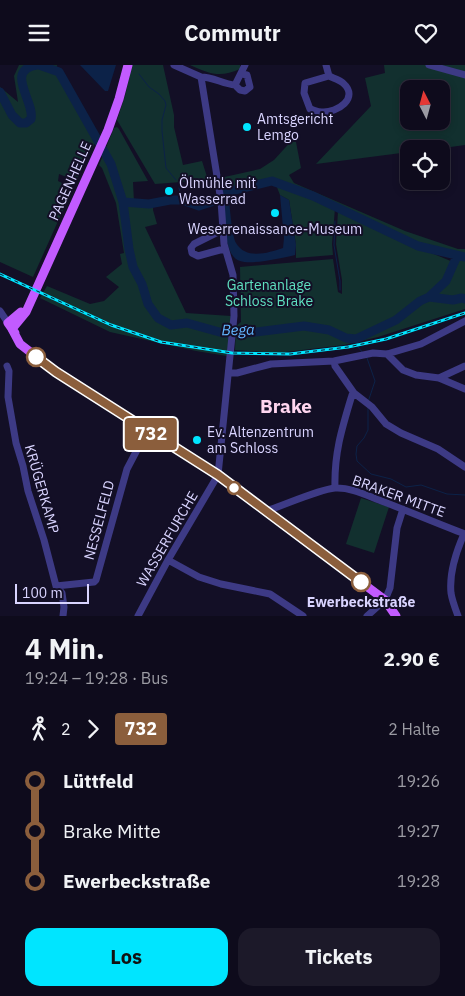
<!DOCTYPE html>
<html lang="de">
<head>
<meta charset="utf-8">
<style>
  body { margin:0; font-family:"IBM Plex Sans",sans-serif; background:#1c1929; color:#f1f3f6; height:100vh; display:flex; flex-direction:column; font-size:19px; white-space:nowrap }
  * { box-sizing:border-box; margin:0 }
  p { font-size:16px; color:#9b9ba3 }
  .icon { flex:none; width:28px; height:28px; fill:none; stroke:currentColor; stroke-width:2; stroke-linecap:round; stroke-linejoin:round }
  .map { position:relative; height:551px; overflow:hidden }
  .panel { display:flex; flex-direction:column; background:#0e0b1c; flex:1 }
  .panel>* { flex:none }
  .badge { padding:0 10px; border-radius:4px; font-size:18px; line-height:32px }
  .needle { width:32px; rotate:354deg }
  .fabs { position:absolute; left:400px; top:15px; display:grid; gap:10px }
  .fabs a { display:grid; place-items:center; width:50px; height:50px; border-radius:10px; background:#0e0b1c; box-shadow:0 2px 8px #0003,0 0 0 1px #2e2b3b; font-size:25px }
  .scale { position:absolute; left:15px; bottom:12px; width:74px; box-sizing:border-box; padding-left:5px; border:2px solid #d9d4ff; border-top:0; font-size:14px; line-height:18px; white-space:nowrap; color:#d9d4ff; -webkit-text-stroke:4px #130f26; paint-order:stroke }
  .map>.badge { position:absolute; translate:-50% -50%; box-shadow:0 0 0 2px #fff }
  .legs { display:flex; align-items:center; gap:8px; height:55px; padding:0 25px; font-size:16px }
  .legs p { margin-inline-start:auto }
  .headline { display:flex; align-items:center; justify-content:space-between; height:85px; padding:0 25px }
  h1 { font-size:28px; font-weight:800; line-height:38px }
  .button { display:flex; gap:10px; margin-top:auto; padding:10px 25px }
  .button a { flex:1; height:58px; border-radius:15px; background:#00e5ff; color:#111; font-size:20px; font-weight:800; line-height:58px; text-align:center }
  .button a+a { background:#1c1929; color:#f1f3f6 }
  ul { padding:0 25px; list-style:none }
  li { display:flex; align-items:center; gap:18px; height:50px; font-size:19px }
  li i { display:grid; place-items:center; width:8px; height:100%; margin:0 6px; background:currentColor }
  li i::after { content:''; width:12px; height:12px; margin:-6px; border:4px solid; border-radius:50%; background:#0e0b1c }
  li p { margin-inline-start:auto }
  li:first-child i { background:linear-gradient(#0000 50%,currentColor 0) }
  li:last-child i { background:linear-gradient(currentColor 50%,#0000 0) }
  header { display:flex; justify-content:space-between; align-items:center; height:65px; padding:0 25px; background:#0e0b1c; font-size:22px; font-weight:800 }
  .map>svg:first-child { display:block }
  .green { fill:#12302f; fill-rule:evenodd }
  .water { fill:#0c2248 }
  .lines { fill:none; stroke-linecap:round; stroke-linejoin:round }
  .stream { stroke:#0c2248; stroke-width:1 }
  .river { stroke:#0c2248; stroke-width:9 }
  .minor { stroke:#3d3a85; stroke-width:7 }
  .major { stroke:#c25bff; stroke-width:9 }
  .rail-casing { stroke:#00e5ff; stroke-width:3 }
  .rail { stroke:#130f26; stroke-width:1; stroke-dasharray:4; stroke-linecap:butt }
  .line-1-casing { stroke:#fff; stroke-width:11 }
  .line-1 { stroke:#8b5e3c; stroke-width:8 }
  .poi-dot { fill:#00e5ff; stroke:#130f26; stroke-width:2 }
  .stop-1-dot { fill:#fff; stroke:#8b5e3c; stroke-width:2.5 }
  .labels { text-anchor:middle; stroke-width:4; stroke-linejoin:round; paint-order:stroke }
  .poi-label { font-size:14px; fill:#d9d4ff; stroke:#130f26; text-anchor:start }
  .street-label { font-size:14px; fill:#d9d4ff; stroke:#130f26 }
  .park-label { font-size:14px; fill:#5fe0c0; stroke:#130f26 }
  .stop-label { font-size:14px; font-weight:bold; fill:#d9d4ff; stroke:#130f26 }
  .water-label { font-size:15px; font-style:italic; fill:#62b6ff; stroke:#130f26 }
  .district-label { font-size:19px; font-weight:bold; fill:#ffd6f0; stroke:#130f26 }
</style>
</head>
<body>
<header><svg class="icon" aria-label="menu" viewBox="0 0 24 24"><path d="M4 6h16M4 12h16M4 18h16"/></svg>Commutr<svg class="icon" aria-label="heart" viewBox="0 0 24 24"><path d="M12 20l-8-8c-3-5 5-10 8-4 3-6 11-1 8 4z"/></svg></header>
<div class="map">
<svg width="465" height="551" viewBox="0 0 465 551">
  <rect width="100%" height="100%" fill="#130f26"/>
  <!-- green -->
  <path class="green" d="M19,0H57L56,9L95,78L76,116L59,109L58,116L64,119V121L72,125L33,212L0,197V22L18,37L14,11Z
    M132,0H163L174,50V62L183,100L202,96L208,115L155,119L117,55L125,31Z
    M190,0H240V4C220,13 210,9 190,0Z
    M384,0H465V80L436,84H409V87L316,99L371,41L365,13L385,8ZM409,24H441V56H409Z
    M117,62L119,64L148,116L133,117L134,137L153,136V145L157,159L145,162L186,248L231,251L227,291L196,286L110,267L40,233L47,221L90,239L104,236L119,222L106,212L122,199L120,189L124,188L116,138L102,103L99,100L114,63Z
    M295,72L301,103L289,110L294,118L405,166L458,184H465V190L418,180L314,130L284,120L283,122L312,132L335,143L332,179L333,190L296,193V180L289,135L280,130L273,112L221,126L220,113L260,104L274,95Z
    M338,146L417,182L453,197L444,214L436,225L439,227L447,217L459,193H465V244L378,272L344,280L277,288L235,285L236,261L241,257L240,202L333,194L338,227L342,229V215L336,179Z
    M361,433L389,442L374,488L346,479Z"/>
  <!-- water -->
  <path class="water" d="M80,0H116L108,26H105Z
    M280,130L289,135L296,180L295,190C282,193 252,200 240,196C224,192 224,152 223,138L229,135C230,144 232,171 236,178C246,195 268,188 283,183L284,173Z"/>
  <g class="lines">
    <!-- stream -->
    <path class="stream" d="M139,9L149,22L159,29L165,36L166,40L162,55V66L166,103L176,115
      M179,123L182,135
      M335,156L334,180L340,216V225
      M356,274L358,282L363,288
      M367,293L375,316L368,337
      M368,343V365L364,373L357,381L356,389L357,396L371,409L391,414L406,422L421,420L447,429L465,430"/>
    <!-- river -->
    <path class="river" d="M39,0L59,7L111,99L123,137L149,139L170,135H182L199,141L223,133L227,127L272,116L313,131L418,181L465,192
      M0,27L12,50L20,58H26L31,54C35,37 4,5 37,0
      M123,137L129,184L133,202L142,219L148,239L158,253L171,260L187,258L223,268H248L304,261L329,265L346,273L356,274L396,255L420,236L429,232L453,235L462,233L465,234
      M429,232L446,216L457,191"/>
    <!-- minor -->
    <path class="minor" d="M174,0L201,12C213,12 223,19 235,20L245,0
      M326,0L329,11
      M429,0L465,10
      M329,11C333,13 340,15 343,18C360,33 337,48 322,47C318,47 314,45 310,44L304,28L305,18Z
      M201,12L221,136L224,179L233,210L234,251
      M235,20L240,25L245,26L250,22L247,10L242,9
      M224,164L194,179L191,183L192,188L198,191L220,185H225
      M0,246L8,258
      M387,289L403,305L416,310L439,313L465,324
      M334,296L335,301L354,328L372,342L386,359L401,368L438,384L465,402
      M7,301L9,306L8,332L16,378L23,401L28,426L44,475L56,521L62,528L64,542L63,551
      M229,308H237L271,299L334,296L373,288L387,289L421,279L465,256
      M439,313L465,301
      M335,423C334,388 342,363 352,330L354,328
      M266,446C285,440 317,425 335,423C350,422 366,430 379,435C408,446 436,458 465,469
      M168,495L199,512L221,519L270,529L303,551
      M56,521L94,517L96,515L127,404L147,366
      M138,551L168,495L218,410L234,251
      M367,551L385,535L390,523L397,463L403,444
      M458,551C455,543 452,535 451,528C449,508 456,487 464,469"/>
    <!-- major -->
    <path class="major" d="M12,264L20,279L56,307L218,410L385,535L396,551
      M12,264L26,247L108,65L119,34L128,0
      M15,268L8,258L21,247"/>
    <!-- rail casing -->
    <g class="rail-casing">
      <path id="rail" d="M0,209L111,260L161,277L232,288L290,289L348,282L386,274L465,248"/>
    </g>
    <!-- rail -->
    <use href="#rail" class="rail"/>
  </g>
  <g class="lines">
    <!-- line-1 casing -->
    <g class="line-1-casing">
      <path id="line-1" d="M36,292L56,307L218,410L361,517"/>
    </g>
    <!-- line-1 -->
    <use href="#line-1" class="line-1"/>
  </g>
  <!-- markers -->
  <g class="poi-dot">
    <circle cx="247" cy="62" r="5"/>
    <circle cx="169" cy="126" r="5"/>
    <circle cx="275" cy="148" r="5"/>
    <circle cx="197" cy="375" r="5"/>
  </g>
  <g class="stop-1-dot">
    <circle cx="36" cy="292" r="9"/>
    <circle cx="234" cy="423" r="6"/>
    <circle cx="361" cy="517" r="9"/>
  </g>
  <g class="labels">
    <!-- poi labels -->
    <g class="poi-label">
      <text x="257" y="59">Amtsgericht<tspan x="257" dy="16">Lemgo</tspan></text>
      <text x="179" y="123">Ölmühle mit<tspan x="179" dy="16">Wasserrad</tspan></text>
      <text x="275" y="169" text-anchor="middle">Weserrenaissance-Museum</text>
      <text x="207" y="372">Ev. Altenzentrum<tspan x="207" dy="16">am Schloss</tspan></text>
    </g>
    <!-- street labels -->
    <g class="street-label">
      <text transform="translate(70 116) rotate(-66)" y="5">PAGENHELLE</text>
      <text transform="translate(42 424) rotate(74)" y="5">KRÜGERKAMP</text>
      <text transform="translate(399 431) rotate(20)" y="5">BRAKER MITTE</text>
      <text transform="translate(99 455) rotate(-75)" y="5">NESSELFELD</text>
      <text transform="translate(167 474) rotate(-60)" y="5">WASSERFURCHE</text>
    </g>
    <!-- park labels -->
    <g class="park-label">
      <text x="269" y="225">Gartenanlage<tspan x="269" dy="16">Schloss Brake</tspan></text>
    </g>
    <!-- stop labels -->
    <g class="stop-label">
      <text x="361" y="542">Ewerbeckstraße</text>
    </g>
    <!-- water labels -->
    <g class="water-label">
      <text transform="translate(238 265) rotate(-1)" y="5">Bega</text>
    </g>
    <!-- district labels -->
    <g class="district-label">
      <text x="286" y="348">Brake</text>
    </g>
  </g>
</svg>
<div class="fabs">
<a><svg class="needle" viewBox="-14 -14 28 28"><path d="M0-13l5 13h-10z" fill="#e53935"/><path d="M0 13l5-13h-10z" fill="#9b9ba3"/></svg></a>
<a><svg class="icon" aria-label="locate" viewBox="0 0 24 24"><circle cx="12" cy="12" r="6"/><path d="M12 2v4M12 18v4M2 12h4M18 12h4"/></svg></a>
</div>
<div class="scale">100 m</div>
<b class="badge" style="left:151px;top:369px;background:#8b5e3c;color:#fff">732</b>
</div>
<section class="panel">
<div class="headline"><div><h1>4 Min.</h1><p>19:24 – 19:28 · Bus</p></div><b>2.90 €</b></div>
<div class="legs"><svg class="icon" aria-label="walk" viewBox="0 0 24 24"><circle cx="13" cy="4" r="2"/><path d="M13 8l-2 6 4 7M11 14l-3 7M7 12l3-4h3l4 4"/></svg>2<svg class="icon" aria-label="forward" viewBox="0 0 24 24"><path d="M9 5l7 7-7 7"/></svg><b class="badge" style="background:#8b5e3c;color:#fff">732</b><p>2 Halte</p></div>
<ul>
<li><i style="color:#8b5e3c"></i><b>Lüttfeld</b><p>19:26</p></li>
<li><i style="color:#8b5e3c"></i><span>Brake Mitte</span><p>19:27</p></li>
<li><i style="color:#8b5e3c"></i><b>Ewerbeckstraße</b><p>19:28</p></li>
</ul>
<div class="button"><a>Los</a><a>Tickets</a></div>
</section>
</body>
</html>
